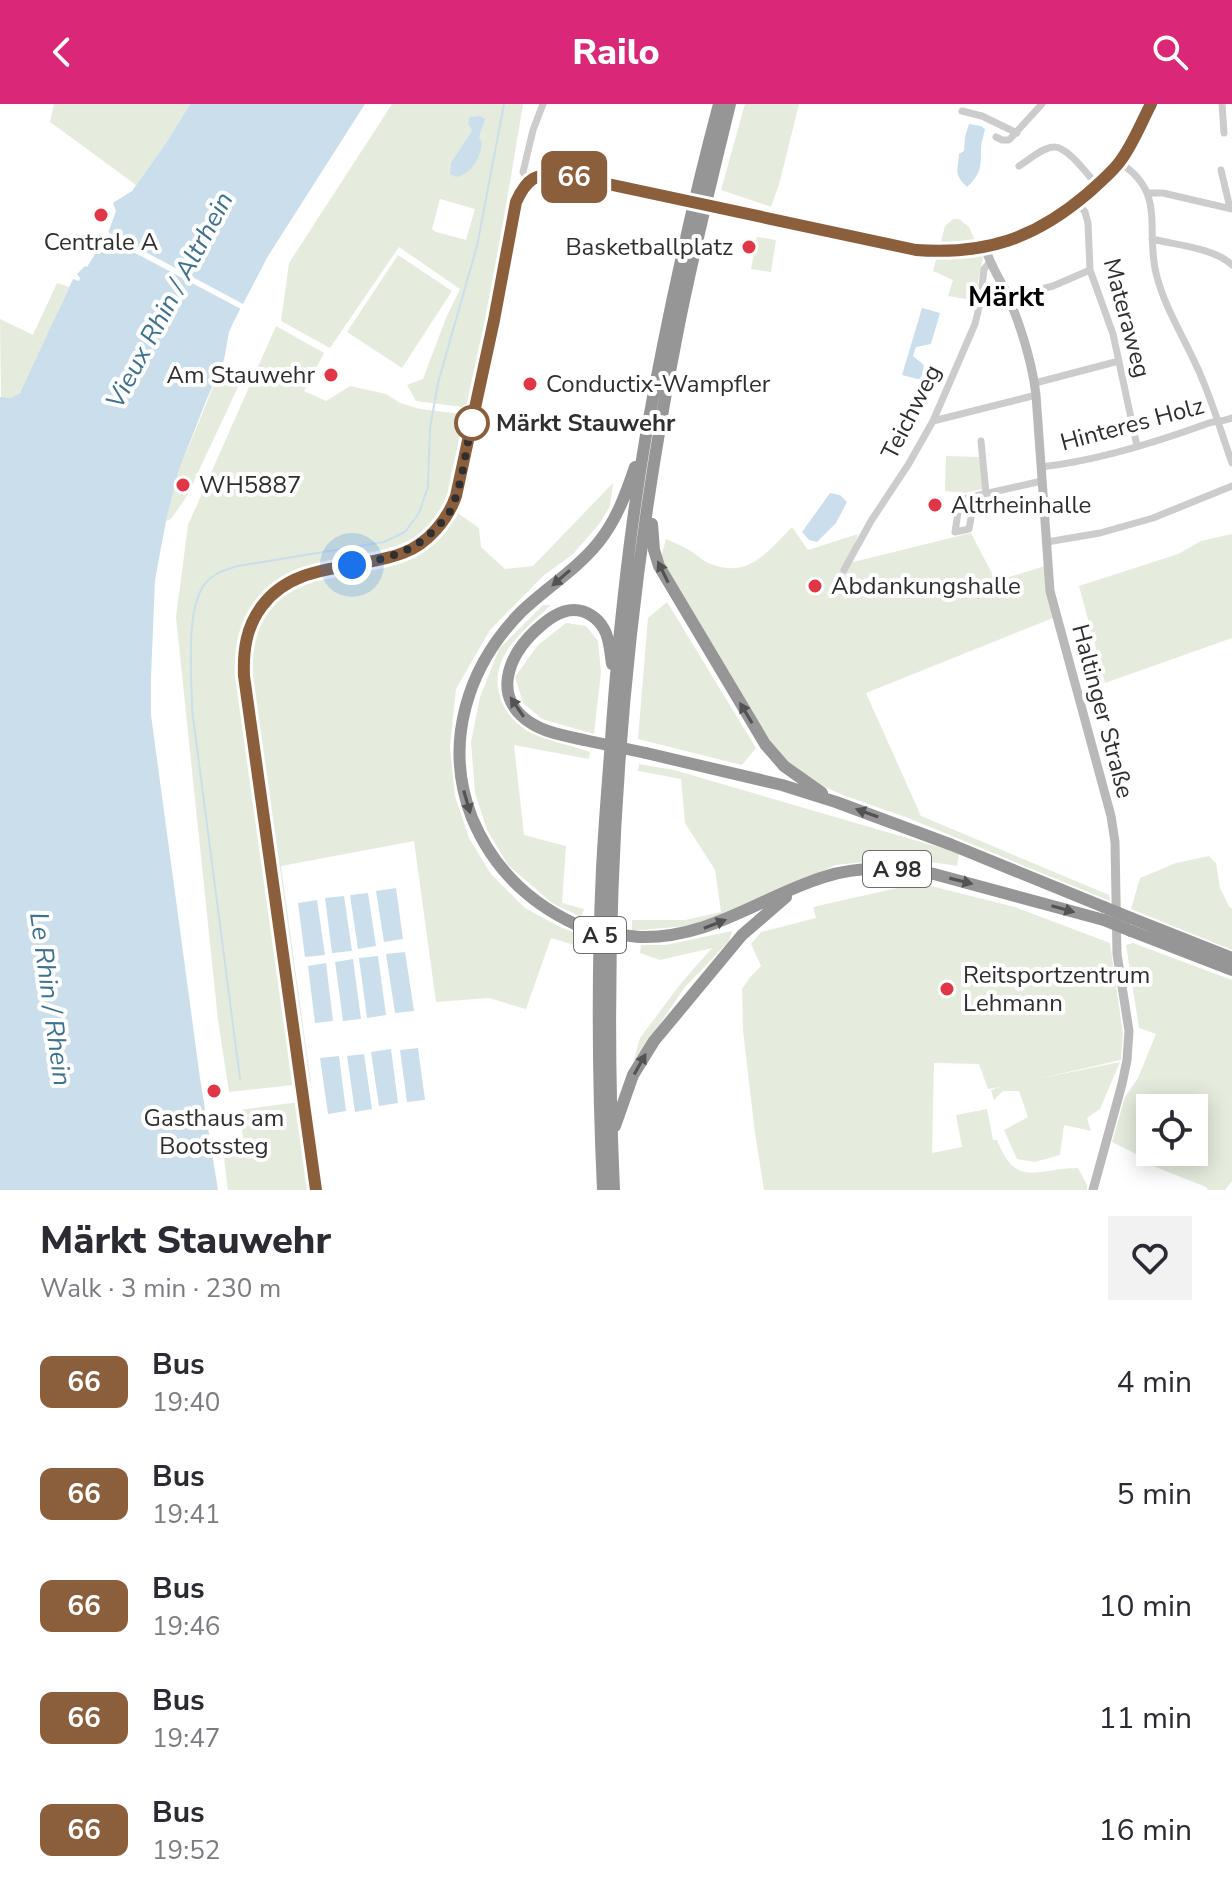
<!DOCTYPE html>
<html lang="en">
<head>
<meta charset="utf-8">
<style>
  body { margin:0; font-family:"Nunito Sans",sans-serif; background:#f2f2f3; color:#2b2b33; height:100vh; display:flex; flex-direction:column; font-size:30px; white-space:nowrap }
  * { box-sizing:border-box; margin:0 }
  p { font-size:26px; color:#7c7c81 }
  .icon { flex:none; width:44px; height:44px; fill:none; stroke:currentColor; stroke-width:2; stroke-linecap:round; stroke-linejoin:round }
  .map { position:relative; height:1086px; overflow:hidden }
  .panel { display:flex; flex-direction:column; background:#fff; flex:1 }
  .panel>* { flex:none }
  .badge { padding:0 16px; border-radius:12px; font-size:28px; line-height:52px }
  .fabs { position:absolute; left:1136px; top:990px; display:grid; gap:16px }
  .fabs a { display:grid; place-items:center; width:72px; height:72px; border-radius:0px; background:#fff; box-shadow:0 4px 20px #0003; font-size:40px }
  .you { position:absolute; width:40px; height:40px; margin:-20px; border:6px solid #fff; border-radius:50%; background:#1a73e8; box-shadow:0 0 0 12px #1a73e833 }
  .map>.badge { position:absolute; translate:-50% -50%; box-shadow:0 0 0 4px #fff }
  .round { display:grid; place-items:center; flex:none; width:84px; height:84px; border-radius:0px; background:#f2f2f3 }
  .overview { display:flex; align-items:center; justify-content:space-between; height:136px; padding:0 40px }
  h1 { font-size:38px; font-weight:800; line-height:60px }
  ul { padding:0; list-style:none }
  li { display:flex; align-items:center; gap:24px; height:112px; padding:0 40px }
  li div { flex:1 }
  li b { display:block; font-size:30px }
  li em { font-style:normal }
  li .badge { min-width:88px; font-weight:700; text-align:center }
  header { display:flex; justify-content:space-between; align-items:center; height:104px; padding:0 40px; background:#db2777; color:#fff; font-size:36px; font-weight:800 }
  .map>svg:first-child { display:block }
  .green { fill:#e5ecdd; fill-rule:evenodd }
  .water { fill:#cadfeb }
  .pier { fill:#fff }
  .lines { fill:none; stroke-linecap:round; stroke-linejoin:round }
  .stream { stroke:#cadfeb; stroke-width:2 }
  .street { stroke:#ccc; stroke-width:7 }
  .secondary { stroke:#b9b9b9; stroke-width:9 }
  .highway { stroke:#969696; stroke-width:12 }
  .secondary-bridge { stroke:#b9b9b9; stroke-width:9 }
  .highway-bridge { stroke:#969696; stroke-width:12 }
  .oneway { fill:#535353 }
  .line-casing { stroke:#fff; stroke-width:18 }
  .line { stroke:#8b5e3c; stroke-width:12 }
  .walk { stroke:#2f2f2f; stroke-width:8; stroke-dasharray:0 14.4 }
  .poi-dot { fill:#e23546; stroke:#fff; stroke-width:3 }
  .stop-dot { fill:#fff; stroke:#8b5e3c; stroke-width:4 }
  .labels { text-anchor:middle; stroke-width:8; stroke-linejoin:round; paint-order:stroke }
  .shield { fill:#fff; stroke:#6d6d6d; stroke-width:2 }
  .shield-label { font-size:22px; font-weight:bold; fill:#2f2f2f }
  .poi-label { font-size:24px; fill:#2f2f2f; stroke:#fff; text-anchor:start }
  .street-label { font-size:24px; fill:#2f2f2f; stroke:#fff }
  .stop-label { font-size:24px; font-weight:bold; fill:#2f2f2f; stroke:#fff; text-anchor:start }
  .water-label { font-size:26px; font-style:italic; fill:#3e7290; stroke:#fff }
  .quarter-label { font-size:28px; font-weight:bold; fill:#000; stroke:#fff }
</style>
</head>
<body>
<header><svg class="icon" aria-label="back" viewBox="0 0 24 24"><path d="M15 5l-7 7 7 7"/></svg>Railo<svg class="icon" aria-label="search" viewBox="0 0 24 24"><circle cx="10" cy="10" r="6"/><path d="M15 15l6 6"/></svg></header>
<div class="map">
<svg width="1232" height="1086" viewBox="0 0 1232 1086">
  <rect width="100%" height="100%" fill="#fff"/>
  <!-- green -->
  <path class="green" d="M54,0H190L168,36L136,81L50,18Z
    M392,0H523L475,288L472,296L462,303L416,297L407,281L423,275L446,214L460,185L399,143L330,244L281,217L289,159ZM440,95L475,105L466,136L436,128L432,125Z
    M745,0H799L780,77L771,103L721,86Z
    M953,115H959L969,123L983,154L978,177V197L948,192L953,176L933,167L945,122Z
    M757,133L776,136L771,168L751,165L754,149L743,147L745,137L755,139Z
    M398,151L452,187L402,264L347,228Z
    M57,179L69,183L25,281C19,292 14,295 1,294L0,215L33,231Z
    M276,222L324,249L304,287L326,297L350,282L386,290L400,299L420,305L470,311L464,342L473,344L459,410L479,424L481,443L505,465L533,462L613,379L610,402L600,419L573,450L543,472L490,526L456,585L450,643L455,692L469,734L491,770L525,804L558,822L582,832L581,843L551,834L526,905L489,894L436,898L414,737L281,762L311,979L229,988L218,916L176,513L188,421Z
    M223,259L245,268L187,392L171,415L166,417L179,366Z
    M946,352L979,353L983,385L965,389L945,387Z
    M792,423L808,446L858,430L849,459L971,429L996,477L1045,462L1053,514L866,589L921,712L1109,791L1110,797L908,714L843,691L811,677L778,650L667,467L661,454L666,435C682,442 689,445 703,456C705,458 711,460 714,461C750,474 769,446 792,423Z
    M1232,430V534L1105,579L1079,482L1178,450L1201,437Z
    M667,498L756,644L742,661L638,635L648,514Z
    M543,501H551C536,515 520,528 508,545C488,574 498,607 526,626C540,635 573,642 590,648L589,655L514,641L524,731L566,742L562,799L584,805L581,813L552,799L508,761L487,726L475,689L471,638L480,593L499,545Z
    M566,519L586,522L598,537L601,568L594,630L542,615L523,599L515,573L538,541Z
    M639,660L674,666L959,749L957,762L905,754L835,761L750,805L686,822L632,827V816H685L721,808L715,766L685,719L681,675L638,667Z
    M1209,752L1216,759L1220,784L1230,804H1232V846L1131,805L1140,774L1176,759Z
    M919,779L1015,803L1110,839L1123,930L1121,956L1037,975L1120,958L1100,1005L1087,1014L1091,1027L1064,1021L1060,1051L1035,1058L1017,1055L1004,1026L1028,1013L1019,987H1003L994,996L991,986L1000,983L988,985L979,960L934,959L932,1049L962,1043L956,1011L987,1005L993,1036H997C1017,1086 1036,1064 1078,1064L1087,1081V1086H764L755,1029L743,927L742,885L751,872L761,862L751,840L761,828L816,814L813,803Z
    M732,827L729,837L685,883L633,959L640,934L682,878L712,844L660,856L640,849L641,841H665Z
    M1133,839L1232,876V1077L1225,1086H1208L1206,1083L1138,1056L1136,1050L1112,1038L1125,993L1138,974L1156,930L1139,924L1126,841ZM1194,1004V1048H1150V1004Z
    M299,998L312,1086H228L222,1038L243,1035L240,1006Z"/>
  <!-- water -->
  <path class="water" d="M190,0H365L268,152L233,219L229,228L224,256L206,297L179,366L166,417L155,476L151,573V611L200,974L218,1086H0V293L11,294L20,289L73,175L79,177L80,174L77,170L85,162L87,163L108,129L116,107L113,99L132,87L168,36Z
    M480,12L485,15L479,33L482,39C480,54 472,70 456,73L450,70L451,59L472,27L468,19L470,13Z
    M969,20L981,22L985,25C984,31 981,39 981,46C981,63 981,70 967,83C953,70 958,66 959,50L964,47L965,33Z
    M922,204L940,209L931,240L916,243L913,252L924,261L921,276L902,271Z
    M830,389L840,391L847,398L836,419L817,438L809,436L802,428Z
    M396,784L403,835L384,838L376,787Z
    M368,789L376,842L358,845L350,791Z
    M344,792L352,847L332,849L325,794Z
    M317,796L325,851L305,853L298,799Z
    M405,848L414,907L395,909L386,850Z
    M378,852L386,911L367,914L359,854Z
    M353,855L361,915L343,917L335,858Z
    M326,859L333,917L315,919L308,862Z
    M418,944L425,996L407,998L400,946Z
    M391,945L398,999L379,1002L371,948Z
    M364,950L372,1005L355,1008L347,952Z
    M339,952L346,1007L328,1010L320,954Z"/>
  <!-- pier -->
  <path class="pier" d="M106,127L245,201L243,206L103,132Z"/>
  <g class="lines">
    <!-- stream -->
    <path class="stream" d="M240,975L192,605C192,574 185,504 205,480C213,469 225,466 238,462L384,438L405,428L419,409L428,383L430,324L438,279L477,142L504,0"/>
    <!-- street -->
    <path class="street" d="M1222,0L1224,29
      M962,7L982,12L1017,29
      M996,33L1002,36H1009L1042,0
      M1119,58C1167,89 1145,123 1156,169C1165,207 1189,241 1203,277C1214,303 1222,331 1232,359
      M1019,62C1029,56 1043,43 1054,43C1067,42 1088,71 1097,81
      M1221,66L1230,104
      M529,77L523,68L533,26L543,0
      M1149,89H1163L1232,105
      M1077,98L1085,108L1088,119L1090,166L1113,230L1137,342
      M1152,135C1176,141 1215,144 1232,161
      M1009,193L1053,182L1090,166
      M1035,279L1119,257
      M933,317L1036,291
      M981,337L986,389
      M1041,363C1096,357 1157,338 1209,319C1217,316 1224,318 1232,314
      M975,392L960,396L955,428L969,425L975,392L1042,377
      M1047,438L1100,429L1153,414L1232,382
      M844,466L871,417L908,361L933,317L975,220L980,199L984,165L990,158"/>
    <!-- secondary -->
    <path class="secondary" d="M726,106L916,146C985,151 1034,135 1087,90C1097,81 1109,71 1118,60C1131,44 1141,18 1151,0
      M985,143C990,161 1001,177 1009,194C1022,226 1032,257 1036,291L1050,487L1111,712L1115,738L1117,850L1129,927L1127,956L1122,980L1093,1086
      M316,1086L244,572C243,547 247,523 262,502C295,457 356,467 403,449C428,440 448,415 456,392L494,216L516,98C527,74 535,70 561,70L667,94"/>
    <!-- highway -->
    <path class="highway" d="M652,420L654,446L659,462L765,640L784,662L822,689
      M584,636C567,632 546,629 531,619C491,594 508,552 536,526C546,517 559,506 574,506C586,506 598,514 604,525C610,535 610,548 612,560
      M646,649L782,681L836,698L952,741L1104,803
      M1131,814L1232,854
      M575,820C528,798 492,762 472,714C443,640 467,563 521,508C546,484 576,466 598,439C616,417 626,390 635,363
      M1131,827L1232,866
      M639,833C710,835 760,793 824,773C860,761 897,764 934,770L1104,816
      M615,1022L633,971L654,937L742,831L786,793
      M603,1086C598,979 597,872 602,765C604,727 607,688 610,650C617,544 628,436 646,331C666,220 690,109 719,0
      M614,1086C601,802 621,515 676,236C691,157 711,78 730,0"/>
    <!-- secondary-bridge -->
    <path class="secondary-bridge" d="M667,94L726,106"/>
    <!-- highway-bridge -->
    <path class="highway-bridge" d="M584,636L646,649
      M1104,803L1131,814
      M1104,816L1131,827
      M575,820L605,829L639,833"/>
  </g>
  <!-- one-way arrows -->
  <defs><path id="oneway-solid" d="M-6-.8H1V-3.2L6.5 0L1 3.2V.8H-6Z" transform="scale(2)"/></defs>
  <g class="oneway">
    <use href="#oneway-solid" transform="translate(663 468) rotate(-116)"/>
    <use href="#oneway-solid" transform="translate(561 474) rotate(139)"/>
    <use href="#oneway-solid" transform="translate(517 603) rotate(-124)"/>
    <use href="#oneway-solid" transform="translate(746 609) rotate(-121)"/>
    <use href="#oneway-solid" transform="translate(467 698) rotate(74)"/>
    <use href="#oneway-solid" transform="translate(867 709) rotate(-160)"/>
    <use href="#oneway-solid" transform="translate(961 777) rotate(14)"/>
    <use href="#oneway-solid" transform="translate(1063 805) rotate(16)"/>
    <use href="#oneway-solid" transform="translate(715 820) rotate(-21)"/>
    <use href="#oneway-solid" transform="translate(640 960) rotate(-61)"/>
  </g>
  <g class="lines">
    <!-- line casing -->
    <g class="line-casing">
      <path id="line" d="M316,1086L244,572C243,547 246,523 262,502C295,457 356,467 403,449C428,440 448,415 456,392L494,216L516,98C527,74 535,70 561,70L916,146C985,151 1034,135 1087,90C1097,81 1109,71 1118,60C1132,43 1141,19 1151,0"/>
    </g>
    <!-- line -->
    <use href="#line" class="line"/>
    <!-- walk -->
    <path class="walk" d="M352,461C385,455 414,449 437,423C443,417 449,411 452,403C463,378 466,342 472,319"/>
  </g>
  <!-- markers -->
  <g class="poi-dot">
    <circle cx="101" cy="111" r="8"/>
    <circle cx="749" cy="143" r="8"/>
    <circle cx="331" cy="271" r="8"/>
    <circle cx="530" cy="280" r="8"/>
    <circle cx="183" cy="381" r="8"/>
    <circle cx="935" cy="401" r="8"/>
    <circle cx="815" cy="482" r="8"/>
    <circle cx="947" cy="885" r="8"/>
    <circle cx="214" cy="987" r="8"/>
  </g>
  <circle class="stop-dot" cx="472" cy="319" r="16"/>
  <g class="labels">
    <!-- shield labels -->
    <g class="shield">
      <rect x="863" y="747" width="68" height="36" rx="6"/>
      <rect x="574" y="813" width="52" height="36" rx="6"/>
    </g>
    <g class="shield-label">
      <text x="897" y="773">A 98</text>
      <text x="600" y="839">A 5</text>
    </g>
    <!-- poi labels -->
    <g class="poi-label">
      <text x="101" y="146" text-anchor="middle">Centrale A</text>
      <text x="733" y="151" text-anchor="end">Basketballplatz</text>
      <text x="315" y="279" text-anchor="end">Am Stauwehr</text>
      <text x="546" y="288">Conductix-Wampfler</text>
      <text x="199" y="389">WH5887</text>
      <text x="951" y="409">Altrheinhalle</text>
      <text x="831" y="490">Abdankungshalle</text>
      <text x="963" y="879">Reitsportzentrum<tspan x="963" dy="28">Lehmann</tspan></text>
      <text x="214" y="1022" text-anchor="middle">Gasthaus am<tspan x="214" dy="28">Bootssteg</tspan></text>
    </g>
    <!-- street labels -->
    <g class="street-label">
      <text transform="translate(1127 214) rotate(75)" y="8">Materaweg</text>
      <text transform="translate(911 308) rotate(-63)" y="8">Teichweg</text>
      <text transform="translate(1132 320) rotate(-15)" y="8">Hinteres Holz</text>
      <text transform="translate(1103 607) rotate(75)" y="8">Haltinger Straße</text>
    </g>
    <!-- stop labels -->
    <g class="stop-label">
      <text x="496" y="327">Märkt Stauwehr</text>
    </g>
    <!-- water labels -->
    <g class="water-label">
      <text transform="translate(169 196) rotate(-62)" y="9">Vieux Rhin / Altrhein</text>
      <text transform="translate(51 895) rotate(82)" y="9">Le Rhin / Rhein</text>
    </g>
    <!-- quarter labels -->
    <g class="quarter-label">
      <text x="1006" y="202">Märkt</text>
    </g>
  </g>
</svg>
<div class="fabs">
<a><svg class="icon" aria-label="locate" viewBox="0 0 24 24"><circle cx="12" cy="12" r="6"/><path d="M12 2v4M12 18v4M2 12h4M18 12h4"/></svg></a>
</div>
<div class="you" style="left:352px;top:461px"></div>
<b class="badge" style="left:574px;top:73px;background:#8b5e3c;color:#fff">66</b>
</div>
<section class="panel">
<div class="overview"><div><h1>Märkt Stauwehr</h1><p>Walk · 3 min · 230 m</p></div><a class="round"><svg class="icon" aria-label="heart" viewBox="0 0 24 24"><path d="M12 20l-8-8c-3-5 5-10 8-4 3-6 11-1 8 4z"/></svg></a></div>
<ul>
<li><span class="badge" style="background:#8b5e3c;color:#fff">66</span><div><b>Bus</b><p>19:40</p></div><em>4 min</em></li>
<li><span class="badge" style="background:#8b5e3c;color:#fff">66</span><div><b>Bus</b><p>19:41</p></div><em>5 min</em></li>
<li><span class="badge" style="background:#8b5e3c;color:#fff">66</span><div><b>Bus</b><p>19:46</p></div><em>10 min</em></li>
<li><span class="badge" style="background:#8b5e3c;color:#fff">66</span><div><b>Bus</b><p>19:47</p></div><em>11 min</em></li>
<li><span class="badge" style="background:#8b5e3c;color:#fff">66</span><div><b>Bus</b><p>19:52</p></div><em>16 min</em></li>
</ul>
</section>
</body>
</html>
